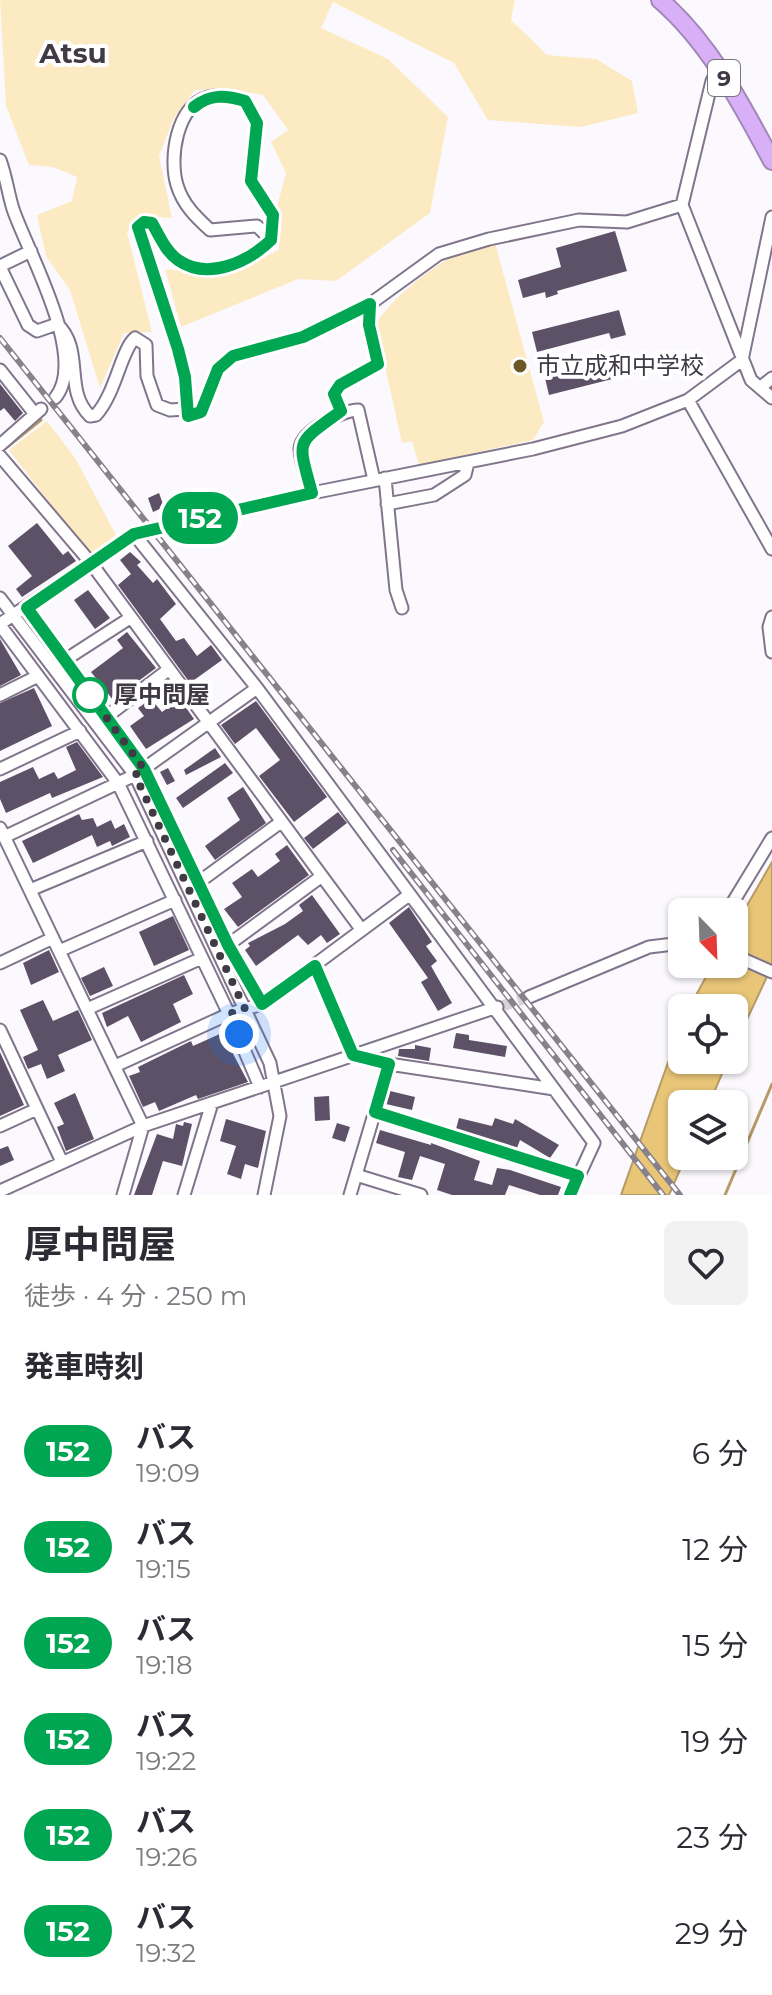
<!DOCTYPE html>
<html lang="ja">
<head>
<meta charset="utf-8">
<style>
  body { margin:0; font-family:Montserrat,"Noto Sans JP",sans-serif; background:#f2f2f3; color:#2b2b33; height:100vh; display:flex; flex-direction:column; font-size:30px; white-space:nowrap }
  * { box-sizing:border-box; margin:0 }
  p { font-size:26px; color:#7c7c81 }
  .icon { flex:none; width:44px; height:44px; fill:none; stroke:currentColor; stroke-width:2; stroke-linecap:round; stroke-linejoin:round }
  .map { position:relative; height:1195px; overflow:hidden }
  .sheet { display:flex; flex-direction:column; background:#fff; flex:1 }
  .sheet>* { flex:none }
  .badge { padding:0 16px; border-radius:26px; font-size:28px; line-height:52px }
  .needle { width:52px; rotate:157deg }
  .tools { position:absolute; left:668px; top:898px; display:grid; gap:16px }
  .tools a { display:grid; place-items:center; width:80px; height:80px; border-radius:12px; background:#fff; box-shadow:0 2px 6px #0004; font-size:40px }
  .you { position:absolute; width:40px; height:40px; margin:-20px; border:6px solid #fff; border-radius:50%; background:#1a73e8; box-shadow:0 0 0 12px #1a73e833 }
  .map>.badge { position:absolute; translate:-50% -50%; box-shadow:0 0 0 4px #fff }
  h2 { padding:0 24px; font-size:30px; line-height:72px }
  .round { display:grid; place-items:center; flex:none; width:84px; height:84px; border-radius:12px; background:#f2f2f3 }
  .overview { display:flex; align-items:center; justify-content:space-between; height:136px; padding:0 24px }
  h1 { font-size:38px; font-weight:700; line-height:60px }
  ul { padding:0; list-style:none }
  li { display:flex; align-items:center; gap:24px; height:96px; padding:0 24px }
  li div { flex:1 }
  li b { display:block; font-size:30px }
  li em { font-style:normal }
  li .badge { min-width:88px; font-weight:700; text-align:center }
  .map>svg:first-child { display:block }
  .green { fill:#fceac2 }
  .water { fill:#e8c577; stroke:#b59b68; stroke-width:2 }
  .lines { fill:none; stroke-linecap:round; stroke-linejoin:round }
  .stream { stroke:#b59b68; stroke-width:3 }
  .building { fill:#5c5166 }
  .minor-tunnel { stroke:#d6d3d9; stroke-width:11; stroke-dasharray:11 5.5; stroke-linecap:butt }
  .minor-casing { stroke:#81758c; stroke-width:15 }
  .highway-casing { stroke:#a287b9; stroke-width:20 }
  .minor { stroke:#fff; stroke-width:11 }
  .highway { stroke:#d8b0f8; stroke-width:16 }
  .rail-casing { stroke:#86818a; stroke-width:6 }
  .rail { stroke:#fff; stroke-width:3; stroke-dasharray:9; stroke-linecap:butt }
  .line-casing { stroke:#fff; stroke-width:18 }
  .line { stroke:#00a651; stroke-width:12 }
  .walk { stroke:#3f3a44; stroke-width:8; stroke-dasharray:0 14.4 }
  .poi-dot { fill:#6c5726; stroke:#fff; stroke-width:3 }
  .stop-dot { fill:#fff; stroke:#00a651; stroke-width:4 }
  .labels { text-anchor:middle; stroke-width:8; stroke-linejoin:round; paint-order:stroke }
  .shield { fill:#fff; stroke:#79757c; stroke-width:2 }
  .shield-label { font-size:22px; font-weight:bold; fill:#3f3a44 }
  .poi-label { font-size:24px; fill:#3f3a44; stroke:#fff; text-anchor:start }
  .stop-label { font-size:24px; font-weight:bold; fill:#3f3a44; stroke:#fff; text-anchor:start }
  .quarter-label { font-size:28px; font-weight:bold; fill:#3f3a44; stroke:#fff }
</style>
</head>
<body>
<div class="map">
<svg width="772" height="1195" viewBox="0 0 772 1195">
  <rect width="100%" height="100%" fill="#fcf9fe"/>
  <!-- green -->
  <path class="green" d="M0,0H515L511,20L547,55L596,59L632,81L638,113L581,127L488,120L454,63L333,2L321,28L388,59L448,117L430,213L336,281L298,279L181,327L165,269L224,276L279,250L278,203L286,173L271,142L288,130L263,95L232,89L195,90L174,118L159,156L172,218L140,216L127,232L152,332L124,333L100,388L70,290L46,256L37,215L72,201L77,177L53,167L29,165L6,106Z
    M495,243L544,422L533,440L419,465L412,441L402,443L376,326C385,304 426,272 448,259C462,250 479,247 495,243Z
    M47,421L75,458L116,535L90,556L9,450Z"/>
  <!-- water -->
  <path class="water" d="M772,862V966L734,1047V1008H689L713,964H734V928Z
    M682,1023V1060H728L709,1104H682V1156H686L669,1195H621Z"/>
  <g class="lines">
    <!-- stream -->
    <path class="stream" d="M7,447L41,420
      M725,1195L772,1084"/>
  </g>
  <!-- building -->
  <path class="building" d="M615,231L627,271L557,291L558,294L546,298L545,292L523,298L518,280L561,267L556,248Z
    M619,310L626,335L611,339L609,333L537,352L532,332Z
    M631,357L636,373L549,395L545,378Z
    M0,384L23,413L15,421L4,408L0,411Z
    M159,493L164,507L153,512L148,498Z
    M37,523L63,555L68,551L76,561L22,597L16,589L32,576L8,546Z
    M130,552L141,562L137,565L153,583L157,579L176,604L160,619L176,641L184,638L197,656L211,645L222,660L190,683L118,585L131,574L120,560Z
    M88,590L110,618L95,629L74,600Z
    M127,632L156,668L113,700L91,672L123,648L117,640Z
    M0,639L21,675L0,686Z
    M34,688L52,726L0,751V703Z
    M151,699L162,712L180,699L194,719L146,749L130,726L144,716L138,708Z
    M256,701L327,797L294,822L259,776L280,760L256,728L235,744L221,725Z
    M77,742L103,777L52,798L50,793L6,813L0,799V782L33,767L39,779L54,772L58,779L76,770L66,747Z
    M215,748L221,757L186,775L184,770Z
    M225,763L233,773L183,808L176,798Z
    M168,768L175,781L167,785L160,772Z
    M243,787L266,823L215,860L205,846L240,820L227,798Z
    M338,812L347,823L313,849L304,838Z
    M79,814L82,820L93,818L97,827L111,820L115,829L124,824L130,837L112,846L110,841L97,847L92,835L33,863L22,841Z
    M287,845L309,875L238,927L224,909L242,897L232,883L252,869L258,877L280,861L275,854Z
    M312,895L340,934L327,943L321,935L308,945L298,935L256,966L245,950L250,946L248,943L285,924L303,911L299,905Z
    M409,907L432,942L426,946L437,961L431,966L452,1003L438,1011L421,982L428,978L389,923Z
    M173,916L189,950L154,966L139,932Z
    M49,950L59,972L31,985L23,963Z
    M104,967L113,986L90,996L81,978Z
    M184,975L193,994L173,1004L181,1022L141,1042L128,1016L107,1027L102,1013Z
    M43,1000L53,1021L78,1010L92,1040L58,1055L65,1071L47,1079L41,1064L28,1069L23,1057L38,1050L20,1010Z
    M222,1033L248,1082L198,1099L196,1095L159,1111L155,1102L143,1107L129,1076L140,1072L138,1067L191,1041L193,1046Z
    M456,1033L469,1035V1040L507,1046L505,1057L453,1048Z
    M415,1045L431,1048L429,1061L398,1056L399,1049H415Z
    M0,1052L24,1105L0,1116Z
    M390,1091L415,1097L412,1110L386,1104Z
    M75,1093L94,1139L66,1151L57,1127L64,1124L54,1103Z
    M329,1096L330,1120L315,1121L314,1097Z
    M459,1118L492,1126L495,1118L513,1124L515,1119L559,1145L550,1158L520,1140L517,1148L456,1129Z
    M226,1119L266,1131L258,1168L245,1164L241,1179L227,1174L236,1146L220,1141Z
    M184,1122L192,1124L182,1166L163,1161L152,1195H134L157,1134L173,1139L176,1124L183,1126Z
    M337,1123L350,1127L345,1142L332,1138Z
    M380,1130L431,1145V1143L480,1161L474,1180L492,1185L497,1168L510,1170L561,1187L558,1195H540L509,1185L505,1195H452L437,1190L445,1164L420,1156L412,1180L398,1177L405,1152L376,1143Z
    M8,1146L14,1160L0,1166V1149Z"/>
  <g class="lines">
    <!-- minor-tunnel -->
    <path class="minor-tunnel" d="M502,1006L529,997"/>
    <!-- minor casing -->
    <g class="minor-casing">
      <path id="minor" d="M718,69L712,81L682,205L751,380L772,398
        M0,160C6,176 8,193 13,209C27,251 89,358 55,398
        M271,240L257,226L210,230C196,217 183,205 177,185C169,159 176,106 208,97C220,94 233,98 245,101L257,123L251,181L273,215L271,240C248,262 208,281 178,260C166,252 159,235 152,223L144,222L138,227L178,349L185,377L188,416L201,412L218,369L233,356L303,337L370,304L439,254L489,239L579,220L627,222L682,205
        M0,266L31,251
        M0,267L28,325L37,331L57,324
        M57,324C85,350 63,390 90,416L96,415C116,393 121,350 135,338L146,345L147,376L157,405L170,410L186,409
        M0,370L35,414
        M762,386L772,378
        M688,400L772,549
        M341,411L334,394L340,385L378,364L369,325L370,304
        M0,445L41,409
        M0,456L91,563L361,929
        M385,478L396,590L402,608
        M312,493C309,480 299,460 300,448C302,430 343,410 358,410L374,480
        M387,504L434,495L465,475L468,463
        M134,534L257,688L554,1089
        M0,598L135,775L270,1063L280,1116L264,1195
        M27,608L144,769L199,882L281,822
        M772,617L769,627L772,652
        M0,624L134,534L312,493L533,449L622,426L688,400L742,360L772,217
        M0,625L118,783L229,1014L260,1087
        M65,660L130,618
        M0,695L36,677
        M106,717L168,670
        M0,769L80,731
        M0,828L143,1126L123,1195
        M4,837L135,775L257,688
        M199,882L228,945L262,1004
        M30,890L147,841
        M727,912L772,838
        M228,945L322,876
        M59,951L175,900
        M734,955L772,972
        M0,963L53,938
        M315,966L353,1055L389,1064L554,1089L594,1143L570,1195
        M529,997L649,947L682,943
        M87,1009L202,958
        M0,1030L62,1162
        M115,1066L229,1014L262,1004L409,895
        M375,1112L578,1176
        M0,1126L37,1109
        M356,1175L421,1195
        M0,1191L143,1126L497,1007
        M184,1195L212,1103
        M350,1195L389,1064"/>
    </g>
    <!-- highway casing -->
    <g class="highway-casing">
      <path id="highway" d="M660,0C709,42 742,105 772,161"/>
    </g>
    <!-- minor -->
    <use href="#minor" class="minor"/>
    <!-- highway -->
    <use href="#highway" class="highway"/>
    <!-- rail casing -->
    <g class="rail-casing">
      <path id="rail" d="M0,338L680,1195
        M393,850L663,1195"/>
    </g>
    <!-- rail -->
    <use href="#rail" class="rail"/>
  </g>
  <g class="lines">
    <!-- line casing -->
    <g class="line-casing">
      <path id="line" d="M194,107C210,94 225,95 245,101L257,123L251,181L273,215L271,240C248,262 208,281 178,260C166,252 159,235 152,223L144,222L138,227L178,349L185,377L188,416L201,412L218,369L233,356L303,337L370,304L369,325L378,364L340,385L334,394L341,411C295,445 297,438 312,493L134,534L27,608L144,769L228,945L262,1004L315,966L353,1055L389,1064L375,1112L578,1176L570,1195"/>
    </g>
    <!-- line -->
    <use href="#line" class="line"/>
    <!-- walk -->
    <path class="walk" d="M90,695L144,769L135,775L245,1009L229,1014L239,1034"/>
  </g>
  <!-- markers -->
  <circle class="poi-dot" cx="520" cy="366" r="8"/>
  <circle class="stop-dot" cx="90" cy="695" r="16"/>
  <g class="labels">
    <!-- shield labels -->
    <rect class="shield" x="708" y="60" width="32" height="36" rx="6"/>
    <g class="shield-label">
      <text x="724" y="86">9</text>
    </g>
    <!-- poi labels -->
    <g class="poi-label">
      <text x="536" y="374">市立成和中学校</text>
    </g>
    <!-- stop labels -->
    <g class="stop-label">
      <text x="114" y="703">厚中問屋</text>
    </g>
    <!-- quarter labels -->
    <g class="quarter-label">
      <text x="73" y="63">Atsu</text>
    </g>
  </g>
</svg>
<div class="tools">
<a><svg class="needle" viewBox="-14 -14 28 28"><path d="M0-13l5 13h-10z" fill="#e53935"/><path d="M0 13l5-13h-10z" fill="#7c7c81"/></svg></a>
<a><svg class="icon" aria-label="locate" viewBox="0 0 24 24"><circle cx="12" cy="12" r="6"/><path d="M12 2v4M12 18v4M2 12h4M18 12h4"/></svg></a>
<a><svg class="icon" aria-label="layers" viewBox="0 0 24 24"><path d="M12 4l9 5-9 5-9-5zM3 14l9 5 9-5"/></svg></a>
</div>
<div class="you" style="left:239px;top:1034px"></div>
<b class="badge" style="left:200px;top:518px;background:#00a651;color:#fff">152</b>
</div>
<section class="sheet">
<div class="overview"><div><h1>厚中問屋</h1><p>徒歩 · 4 分 · 250 m</p></div><a class="round"><svg class="icon" aria-label="heart" viewBox="0 0 24 24"><path d="M12 20l-8-8c-3-5 5-10 8-4 3-6 11-1 8 4z"/></svg></a></div>
<h2>発車時刻</h2>
<ul>
<li><span class="badge" style="background:#00a651;color:#fff">152</span><div><b>バス</b><p>19:09</p></div><em>6 分</em></li>
<li><span class="badge" style="background:#00a651;color:#fff">152</span><div><b>バス</b><p>19:15</p></div><em>12 分</em></li>
<li><span class="badge" style="background:#00a651;color:#fff">152</span><div><b>バス</b><p>19:18</p></div><em>15 分</em></li>
<li><span class="badge" style="background:#00a651;color:#fff">152</span><div><b>バス</b><p>19:22</p></div><em>19 分</em></li>
<li><span class="badge" style="background:#00a651;color:#fff">152</span><div><b>バス</b><p>19:26</p></div><em>23 分</em></li>
<li><span class="badge" style="background:#00a651;color:#fff">152</span><div><b>バス</b><p>19:32</p></div><em>29 分</em></li>
</ul>
</section>
</body>
</html>
